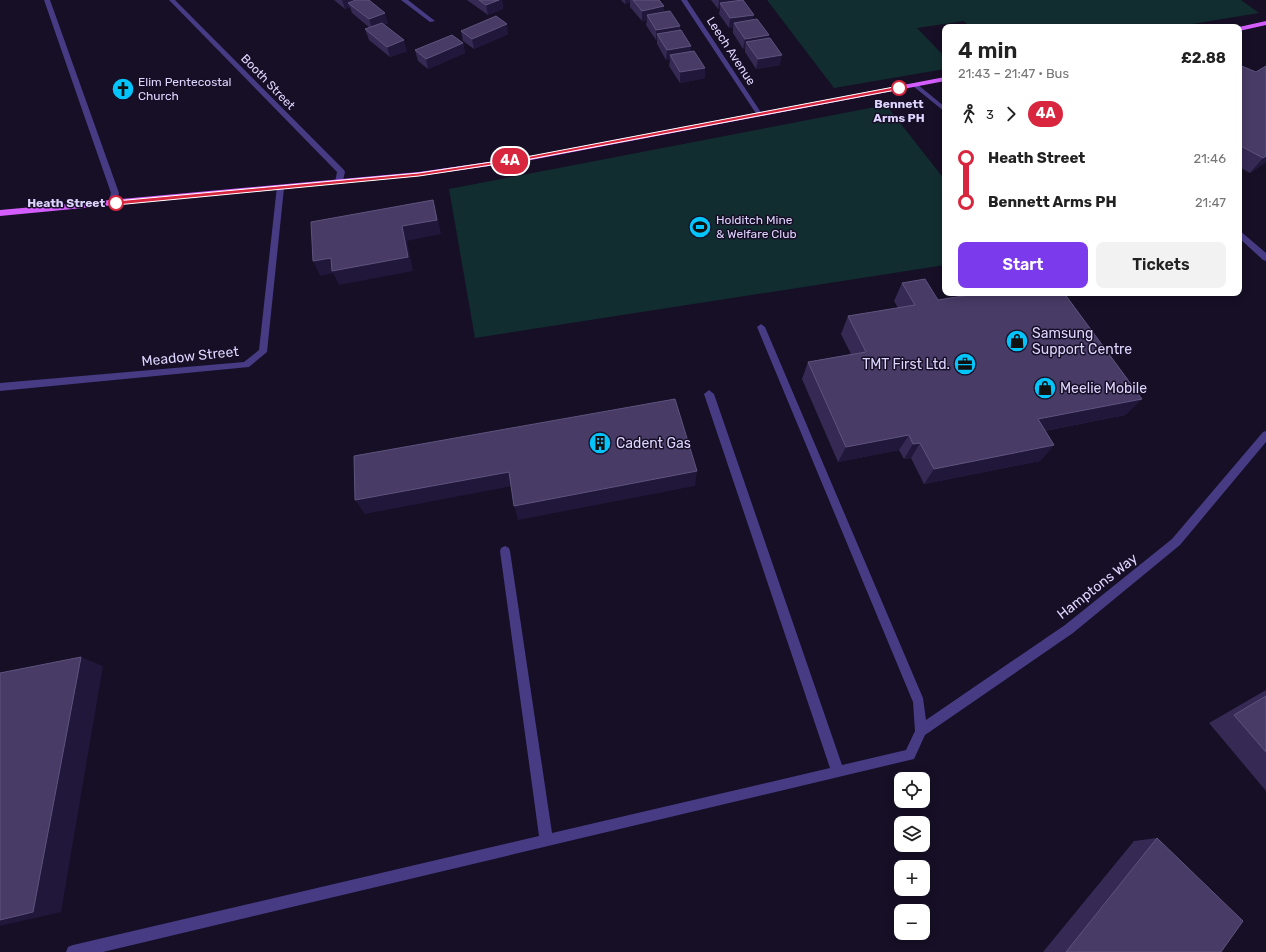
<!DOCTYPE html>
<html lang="en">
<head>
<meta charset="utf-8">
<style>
  body { margin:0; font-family:Rubik,sans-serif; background:#f2f2f2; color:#222; height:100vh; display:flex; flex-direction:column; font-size:15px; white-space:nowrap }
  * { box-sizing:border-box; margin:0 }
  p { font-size:13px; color:#767676 }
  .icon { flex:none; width:22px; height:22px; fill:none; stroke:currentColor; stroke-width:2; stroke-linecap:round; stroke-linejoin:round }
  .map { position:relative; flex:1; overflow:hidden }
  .sheet { position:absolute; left:942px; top:24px; width:300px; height:272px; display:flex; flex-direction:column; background:#fff; border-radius:8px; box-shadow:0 2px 10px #0003 }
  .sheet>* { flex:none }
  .badge { padding:0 8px; border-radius:13px; font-size:14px; line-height:26px }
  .buttons { position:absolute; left:894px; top:772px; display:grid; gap:8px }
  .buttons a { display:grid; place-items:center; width:36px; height:36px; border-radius:8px; background:#fff; box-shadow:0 2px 10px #0003; font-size:20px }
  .map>.badge { position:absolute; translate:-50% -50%; box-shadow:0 0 0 2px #fff }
  .legs { display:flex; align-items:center; gap:6px; height:44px; padding:0 16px; font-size:13px }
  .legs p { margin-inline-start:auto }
  .overview { display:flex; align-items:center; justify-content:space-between; height:68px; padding:0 16px }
  h1 { font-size:22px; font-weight:600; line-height:30px }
  .button { display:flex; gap:8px; margin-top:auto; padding:8px 16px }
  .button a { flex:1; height:46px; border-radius:8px; background:#7c3aed; color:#fff; font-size:16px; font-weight:600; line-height:46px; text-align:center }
  .button a+a { background:#f2f2f2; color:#222 }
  ul { padding:0 16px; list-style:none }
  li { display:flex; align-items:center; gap:14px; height:44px; font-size:15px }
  li i { display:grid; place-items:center; width:6px; height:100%; margin:0 5px; background:currentColor }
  li i::after { content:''; width:10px; height:10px; margin:-5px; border:3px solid; border-radius:50%; background:#fff }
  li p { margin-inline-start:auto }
  li:first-child i { background:linear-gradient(#0000 50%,currentColor 0) }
  li:last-child i { background:linear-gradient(currentColor 50%,#0000 0) }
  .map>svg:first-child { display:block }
  .green { fill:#122d30 }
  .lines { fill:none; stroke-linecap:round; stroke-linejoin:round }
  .minor { fill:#473b84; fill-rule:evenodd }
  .major { fill:#d45dfd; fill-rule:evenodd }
  .wall { fill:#362954 }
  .shaded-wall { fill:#21173a }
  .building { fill:#483b66; stroke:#5f547e }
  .line-1 { fill:#d7263d; stroke:#fff }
  .stop-1-dot { fill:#fff; stroke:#d7263d; stroke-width:2 }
  .labels { text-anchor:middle; stroke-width:3; stroke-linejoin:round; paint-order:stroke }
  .far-street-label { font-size:12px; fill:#ded5fe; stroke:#160f26 }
  .far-poi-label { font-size:12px; fill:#ded5fe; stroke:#160f26; text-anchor:start }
  .far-stop-label { font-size:12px; font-weight:bold; fill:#ded5fe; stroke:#160f26 }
  .poi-label { font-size:14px; fill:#ded5fe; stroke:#160f26; text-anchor:start }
  .street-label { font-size:14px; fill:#ded5fe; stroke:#160f26 }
</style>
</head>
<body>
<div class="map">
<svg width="1266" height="952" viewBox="0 0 1266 952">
  <rect width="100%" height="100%" fill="#160f26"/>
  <!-- green -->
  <path class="green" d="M767,0H1241L1259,13L1174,27H970L964,21L917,28L945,57V69L834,88Z
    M886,105L945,180V265L475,338L449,189Z"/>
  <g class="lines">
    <!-- minor -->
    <path class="minor" d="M44,0H50L119,193L115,205L112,206L108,203L111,193Z
      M169,0H175L344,170L345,172L342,184H339L335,182L337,172Z
      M401,0H408L435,21L430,22Z
      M681,0H687L762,114L761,115H757Z
      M913,84H917L945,107V112L913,86Z
      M277,186H280L284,188L267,352L249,367L0,391V383L244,362L259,350Z
      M1239,230L1266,253V261L1263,260L1239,238Z
      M761,324L765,327L923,698L926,720L1065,625L1172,539L1263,432L1266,431V442L1180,545L1073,633L925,735L914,759L103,952H66L68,947L73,945L539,836L500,551L501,548L505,546L509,548L510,551L552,833L830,768L704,394L709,390L714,394L842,765L906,750L915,731L913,702L757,327Z"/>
    <!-- major -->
    <path class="major" d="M1266,21V25L1239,31V27Z
      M945,77V81L531,160L419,176L0,216V210L419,172L531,156Z"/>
  </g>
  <!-- wall -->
  <path class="wall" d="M334,0H369L388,23L384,25L407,51L390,57L369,40L365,29L370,28L352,13L350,7L345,9Z
    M467,0H502L503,9L488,15Z
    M621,0H659L664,6V12L680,26V30L691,51L705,68V78L680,83L669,66L670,60H666L657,44V40H656L646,25L647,20L642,21L630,7V2L625,4Z
    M711,0H741L753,20L769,35L768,39L780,65L756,69L745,52V49H743L733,33V28H729L719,14L720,8L718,9Z
    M461,31L508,34L474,49L463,41Z
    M463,43L465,53L428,69L418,61L415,50Z
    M1239,65L1266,162L1250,173L1239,167Z
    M945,88V96L942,94L944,89Z
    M902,283L938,300L1142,399L1125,415L1045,431L1054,445L1040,461L924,484L911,458L904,459L899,450L838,462L802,379L808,362L851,354L841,334L848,316L898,308L894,301Z
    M1266,690V791L1209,723Z
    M1157,838L1221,952H1043L1134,841Z"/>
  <!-- shaded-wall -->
  <path class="shaded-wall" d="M342,0H360L348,3L350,7L345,9Z
    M499,0H502L503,9L488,15L486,5Z
    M625,0H630V2L625,4Z
    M719,0H741L720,3V8L718,9Z
    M664,6V16L647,15V20L642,21V11Z
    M385,13L388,23L372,29L369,19Z
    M754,15L752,25L734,23L733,28H729L730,18Z
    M507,24L508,34L474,49L472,39Z
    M680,26L679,36L657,34V40H656V30Z
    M769,35L767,45L746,42L745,49H743L745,39Z
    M404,40L407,51L390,57L387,47Z
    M463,43L465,53L428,69L426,59Z
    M691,46V56L670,55V60H666L667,50Z
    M782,55L780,65L756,69L758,59Z
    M705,68V78L680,83V72Z
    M1266,156V162L1250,173L1263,158Z
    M433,200L437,215L441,234L407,241L413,271L339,285L333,273L320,276L313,261L402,226Z
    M1142,399L1125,415L1024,435L1038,419Z
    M909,435L899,450L838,462L846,447Z
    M920,443L911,458L904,459L913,444Z
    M1054,445L1040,461L924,484L934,469Z
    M697,471L695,486L518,520L514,506Z
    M509,472L513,486L365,514L355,500Z
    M81,657L103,666L61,912L0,926V920Z"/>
  <!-- building -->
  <path class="building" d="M356,0H369L385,13L369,19L348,3Z
    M479,0H499L486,5Z
    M633,0H659L664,6L642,11Z
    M743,0L754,15L730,18L720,3Z
    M670,11L680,26L656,30L647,15Z
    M496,16L507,24L472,39L461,31Z
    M757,19L769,35L745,39L734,23Z
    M382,23L404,40L387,47L365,29Z
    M681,30L691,46L667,50L657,34Z
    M452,35L463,43L426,59L415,50Z
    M770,38L782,55L758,59L746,42Z
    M694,51L705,68L680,72L670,55Z
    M1239,65L1256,72L1266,66V156L1263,158L1239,145Z
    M433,200L437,220L402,226L408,257L332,271L331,258L313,261L311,222Z
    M925,279L938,300L981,293H1064L1142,399L1038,419L1054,445L934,469L920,443L913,444L909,435L846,447L808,362L866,352L848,316L915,305L902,283Z
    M675,399L697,471L514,506L509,472L355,500L354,456Z
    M81,657L33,912L0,920V673Z
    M1266,696V752L1234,715Z
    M1157,838L1243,921L1221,952H1066Z"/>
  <!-- line-1 -->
  <path class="line-1" d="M899,86L901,89L531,159L419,176L116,205L113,203L116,201L419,173L531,156Z"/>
  <!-- icons -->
  <defs>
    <g id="church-disc" transform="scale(1.15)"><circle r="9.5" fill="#03c5fc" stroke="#160f26"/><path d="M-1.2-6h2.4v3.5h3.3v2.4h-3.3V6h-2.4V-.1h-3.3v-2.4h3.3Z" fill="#111"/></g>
    <g id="stadium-disc" transform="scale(1.15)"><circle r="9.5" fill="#03c5fc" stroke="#160f26"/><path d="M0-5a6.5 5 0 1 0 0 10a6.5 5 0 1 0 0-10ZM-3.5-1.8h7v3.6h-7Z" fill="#111"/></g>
    <g id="shop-disc" transform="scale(1.15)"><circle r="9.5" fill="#03c5fc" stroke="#160f26"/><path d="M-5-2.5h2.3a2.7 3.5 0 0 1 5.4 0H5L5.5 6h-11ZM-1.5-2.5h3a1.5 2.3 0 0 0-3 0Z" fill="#111"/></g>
    <g id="office-disc" transform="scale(1.15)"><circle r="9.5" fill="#03c5fc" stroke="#160f26"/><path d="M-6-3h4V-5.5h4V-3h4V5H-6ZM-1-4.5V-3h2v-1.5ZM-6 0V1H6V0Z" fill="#111"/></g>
    <g id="building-disc" transform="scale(1.15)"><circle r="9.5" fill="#03c5fc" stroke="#160f26"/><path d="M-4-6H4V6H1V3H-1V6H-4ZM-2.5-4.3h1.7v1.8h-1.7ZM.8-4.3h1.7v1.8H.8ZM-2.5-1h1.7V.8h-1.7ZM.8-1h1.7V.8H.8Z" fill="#111"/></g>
  </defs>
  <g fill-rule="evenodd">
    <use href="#church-disc" x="123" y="89"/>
    <use href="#stadium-disc" x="700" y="227"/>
    <use href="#shop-disc" x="1017" y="341"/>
    <use href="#office-disc" x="965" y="364"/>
    <use href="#shop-disc" x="1045" y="388"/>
    <use href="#building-disc" x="600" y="443"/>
  </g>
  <!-- markers -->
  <g class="stop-1-dot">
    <circle cx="899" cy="88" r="7"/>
    <circle cx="116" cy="203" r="7"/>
  </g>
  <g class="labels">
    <!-- far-street labels -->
    <g class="far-street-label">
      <text transform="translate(731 51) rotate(57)" y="4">Leech Avenue</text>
      <text transform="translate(268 82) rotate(46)" y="4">Booth Street</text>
    </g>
    <!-- far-poi labels -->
    <g class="far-poi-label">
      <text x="138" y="86">Elim Pentecostal<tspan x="138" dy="14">Church</tspan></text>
      <text x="716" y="224">Holditch Mine<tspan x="716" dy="14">&amp; Welfare Club</tspan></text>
    </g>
    <!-- far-stop labels -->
    <g class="far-stop-label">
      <text x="899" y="108">Bennett<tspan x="899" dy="14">Arms PH</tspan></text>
      <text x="105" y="207" text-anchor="end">Heath Street</text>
    </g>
    <!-- poi labels -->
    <g class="poi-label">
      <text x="1032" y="338">Samsung<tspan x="1032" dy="16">Support Centre</tspan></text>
      <text x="950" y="369" text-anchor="end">TMT First Ltd.</text>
      <text x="1060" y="393">Meelie Mobile</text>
      <text x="616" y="448">Cadent Gas</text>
    </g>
    <!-- street labels -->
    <g class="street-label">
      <text transform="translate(190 356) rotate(-6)" y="5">Meadow Street</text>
      <text transform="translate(1097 586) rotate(-38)" y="5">Hamptons Way</text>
    </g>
  </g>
</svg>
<div class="buttons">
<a><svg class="icon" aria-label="locate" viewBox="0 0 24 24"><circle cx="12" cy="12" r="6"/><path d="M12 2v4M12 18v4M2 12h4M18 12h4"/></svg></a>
<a><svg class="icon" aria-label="layers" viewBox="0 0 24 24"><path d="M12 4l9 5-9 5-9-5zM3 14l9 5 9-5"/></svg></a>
<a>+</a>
<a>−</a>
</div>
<b class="badge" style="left:510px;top:161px;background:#d7263d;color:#fff">4A</b>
<section class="sheet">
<div class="overview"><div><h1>4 min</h1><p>21:43 – 21:47 · Bus</p></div><b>£2.88</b></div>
<div class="legs"><svg class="icon" aria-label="walk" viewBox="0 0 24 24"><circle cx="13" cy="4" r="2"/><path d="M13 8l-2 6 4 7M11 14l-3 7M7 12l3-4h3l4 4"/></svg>3<svg class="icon" aria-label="forward" viewBox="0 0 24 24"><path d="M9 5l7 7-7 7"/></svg><b class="badge" style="background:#d7263d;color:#fff">4A</b></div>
<ul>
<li><i style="color:#d7263d"></i><b>Heath Street</b><p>21:46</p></li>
<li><i style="color:#d7263d"></i><b>Bennett Arms PH</b><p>21:47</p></li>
</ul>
<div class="button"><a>Start</a><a>Tickets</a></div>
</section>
</div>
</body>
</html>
